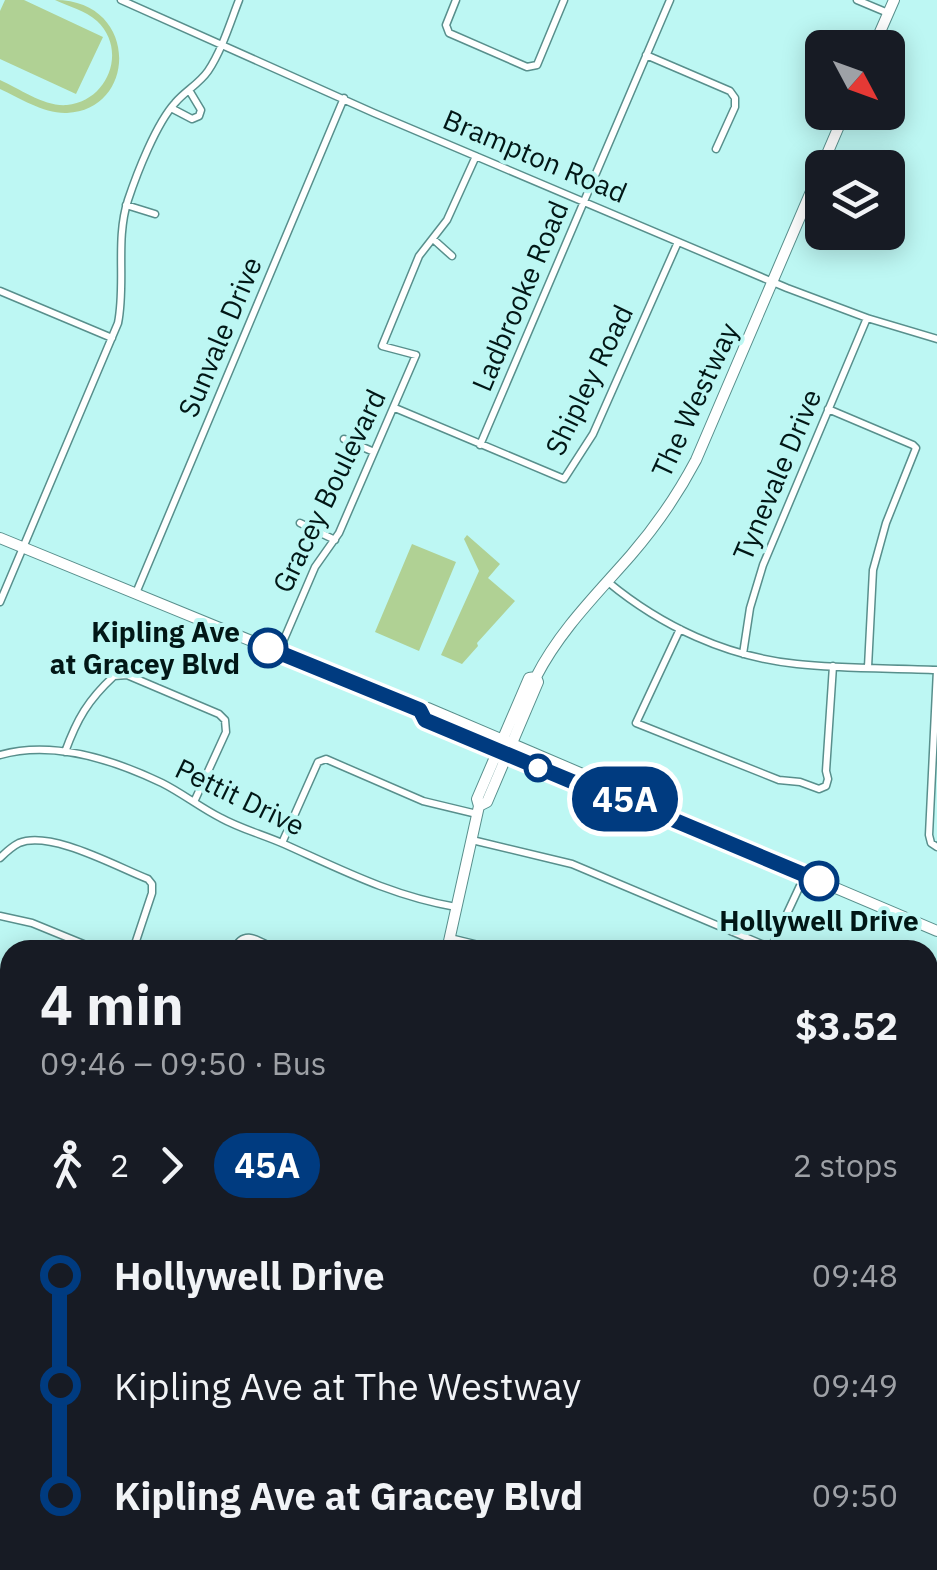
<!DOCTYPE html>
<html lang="en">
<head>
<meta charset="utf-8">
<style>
  body { margin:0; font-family:"IBM Plex Sans",sans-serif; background:#242831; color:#f1f3f6; height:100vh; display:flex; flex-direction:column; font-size:38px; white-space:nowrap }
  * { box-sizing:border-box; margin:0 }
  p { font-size:32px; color:#9ea1a6 }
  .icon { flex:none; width:55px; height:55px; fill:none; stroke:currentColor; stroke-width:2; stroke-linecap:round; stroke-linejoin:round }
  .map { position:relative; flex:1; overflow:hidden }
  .details { position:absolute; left:0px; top:940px; width:938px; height:630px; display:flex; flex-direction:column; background:#171b24; border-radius:30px 30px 0 0; box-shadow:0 5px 25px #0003 }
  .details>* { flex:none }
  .badge { padding:0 20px; border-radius:32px; font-size:35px; line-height:65px }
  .needle { width:65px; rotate:131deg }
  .buttons { position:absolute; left:805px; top:30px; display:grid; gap:20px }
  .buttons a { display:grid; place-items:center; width:100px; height:100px; border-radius:15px; background:#171b24; box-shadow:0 5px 25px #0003; font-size:50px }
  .map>.badge { position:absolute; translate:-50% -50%; box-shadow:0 0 0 5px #fff }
  .legs { display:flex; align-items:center; gap:15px; height:110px; padding:0 40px; font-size:32px }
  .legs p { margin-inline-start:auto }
  .summary { display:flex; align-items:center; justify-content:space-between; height:170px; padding:0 40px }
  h1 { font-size:55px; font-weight:800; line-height:75px }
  ul { padding:0 40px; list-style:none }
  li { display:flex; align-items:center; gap:35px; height:110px; font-size:38px }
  li i { display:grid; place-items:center; width:15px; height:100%; margin:0 12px; background:currentColor }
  li i::after { content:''; width:25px; height:25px; margin:-12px; border:8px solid; border-radius:50%; background:#171b24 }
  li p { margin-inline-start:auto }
  li:first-child i { background:linear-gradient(#0000 50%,currentColor 0) }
  li:last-child i { background:linear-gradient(currentColor 50%,#0000 0) }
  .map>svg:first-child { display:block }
  .green { fill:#b0d194 }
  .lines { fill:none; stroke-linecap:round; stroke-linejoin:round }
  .street-casing { stroke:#588f8c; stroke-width:9 }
  .secondary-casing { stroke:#588f8c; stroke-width:12 }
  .street { stroke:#fff; stroke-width:6 }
  .secondary { stroke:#fff; stroke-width:10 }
  .line-1-casing { stroke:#fff; stroke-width:22 }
  .line-1 { stroke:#003b80; stroke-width:15 }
  .stop-1-dot { fill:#fff; stroke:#003b80; stroke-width:5 }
  .labels { text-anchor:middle; stroke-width:8; stroke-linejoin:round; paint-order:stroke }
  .street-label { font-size:28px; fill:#011716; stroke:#bdf7f3 }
  .stop-label { font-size:28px; font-weight:bold; fill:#011716; stroke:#bdf7f3; text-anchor:end }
</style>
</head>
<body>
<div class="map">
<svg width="937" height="1570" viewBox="0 0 937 1570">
  <rect width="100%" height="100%" fill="#bdf7f3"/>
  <!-- green -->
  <path class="green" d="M5,0H24L103,37L76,94L0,59V11Z
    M55,0C139,0 138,110 67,113C44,114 20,98 0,89V80C20,89 45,107 67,105C108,101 128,50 97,21C86,11 68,6 55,0Z
    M467,535L500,564L488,578L515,601L477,643L478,646L462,664L441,655L479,571L464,539Z
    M412,544L456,562L419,651L375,632Z
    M928,1424L937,1427V1557L928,1553Z"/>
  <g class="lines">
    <!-- street casing -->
    <g class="street-casing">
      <path id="street" d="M121,0L374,113L787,288L867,318L937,339
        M456,0L446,25L449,33L527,67L537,65L564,0
        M857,0L888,13
        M646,55L730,91L735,98V107L716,149
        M171,108L192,119L199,116L201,110L189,90
        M126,205L155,214
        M433,239L452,256
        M0,291L112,338
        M395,408L564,479L593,434L678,242
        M828,409L913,445L916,448L886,523L873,570L868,667
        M344,439L374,452
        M480,445L670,0
        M300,523L335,540
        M608,582C661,626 727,657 797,664C843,669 891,668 937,670
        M136,593L344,98
        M0,602L118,323C126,283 115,240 128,200C137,173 156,124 175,103C185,91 199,84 208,71C222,50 230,23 239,0
        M680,629L636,723L779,780L800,782L819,789L826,786L828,779L826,771L833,666
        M279,651L315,567L339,533L416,355L382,346L419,256L447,220L476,156
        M743,654L750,608L763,565L867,318
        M937,670L929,835L931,843L937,847
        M65,752C77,719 88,700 114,676L127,675L219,714L225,720L226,732L194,802
        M0,755C53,740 114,760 162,783C182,793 201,808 221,818C241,829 264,835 284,844C342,870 392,896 456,907
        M472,840L572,864L771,948
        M282,843L318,762L326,759L423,801L477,814
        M0,858C5,853 13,846 19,843C51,830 117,867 148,879L152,884V893L133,950
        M0,916L32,923L98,950
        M450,938L499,950
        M234,950C244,927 260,942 277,950
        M770,950L805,875
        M0,1013L7,1017L10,1024
        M928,1014L937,1018
        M7,1093L10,1043
        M928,1116L937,1119
        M928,1226L937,1204
        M928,1272L937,1276
        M0,1351L10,1338
        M0,1501L10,1505
        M140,1560L163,1570
        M362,1560L385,1570
        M590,1560L615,1570
        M73,1570L78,1560
        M428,1570L432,1560
        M548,1570L553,1560
        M659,1570L663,1560
        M777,1570L781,1560"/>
    </g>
    <!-- secondary casing -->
    <g class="secondary-casing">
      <path id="secondary" d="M873,48L894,0
        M0,538L420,710L428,708L585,775L588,783
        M420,710L425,720L579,784L588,783L937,931
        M479,806L487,802L538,682L536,677C560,630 597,594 631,555C656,526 678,494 696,460L845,112
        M447,950L479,806L477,799L529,678L536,677
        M179,1570L184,1560"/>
    </g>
    <!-- street -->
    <use href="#street" class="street"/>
    <!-- secondary -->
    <use href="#secondary" class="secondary"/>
  </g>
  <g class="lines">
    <!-- line-1 casing -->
    <g class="line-1-casing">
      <path id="line-1" d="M268,648L420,710L425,720L578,784H588L819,881"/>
    </g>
    <!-- line-1 -->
    <use href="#line-1" class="line-1"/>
  </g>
  <!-- markers -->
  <g class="stop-1-dot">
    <circle cx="268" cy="648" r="18"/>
    <circle cx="538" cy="768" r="12"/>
    <circle cx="819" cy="881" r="18"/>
  </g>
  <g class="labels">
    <!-- street labels -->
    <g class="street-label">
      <text transform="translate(535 156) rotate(23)" y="10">Brampton Road</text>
      <text transform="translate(520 296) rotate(-67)" y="10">Ladbrooke Road</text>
      <text transform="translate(220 337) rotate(-67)" y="10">Sunvale Drive</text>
      <text transform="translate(589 380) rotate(-64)" y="10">Shipley Road</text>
      <text transform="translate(695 400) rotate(-65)" y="10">The Westway</text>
      <text transform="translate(777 475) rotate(-67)" y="10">Tynevale Drive</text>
      <text transform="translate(329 491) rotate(-64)" y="10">Gracey Boulevard</text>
      <text transform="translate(240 797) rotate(26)" y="10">Pettit Drive</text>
    </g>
    <!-- stop labels -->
    <g class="stop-label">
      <text x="240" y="642">Kipling Ave<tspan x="240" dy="32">at Gracey Blvd</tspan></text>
      <text x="819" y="931" text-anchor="middle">Hollywell Drive</text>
    </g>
  </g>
</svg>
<div class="buttons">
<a><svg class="needle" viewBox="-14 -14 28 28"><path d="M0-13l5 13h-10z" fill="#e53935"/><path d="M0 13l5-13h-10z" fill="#9ea1a6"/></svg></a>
<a><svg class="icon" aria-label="layers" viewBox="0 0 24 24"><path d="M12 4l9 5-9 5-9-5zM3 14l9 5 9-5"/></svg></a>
</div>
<b class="badge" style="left:625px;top:799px;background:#003b80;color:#fff">45A</b>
<section class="details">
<div class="summary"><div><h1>4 min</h1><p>09:46 – 09:50 · Bus</p></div><b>$3.52</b></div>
<div class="legs"><svg class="icon" aria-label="walk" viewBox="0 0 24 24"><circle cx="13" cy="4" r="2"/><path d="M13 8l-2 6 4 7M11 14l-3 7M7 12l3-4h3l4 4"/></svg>2<svg class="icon" aria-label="forward" viewBox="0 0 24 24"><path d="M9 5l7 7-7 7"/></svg><b class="badge" style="background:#003b80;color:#fff">45A</b><p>2 stops</p></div>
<ul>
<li><i style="color:#003b80"></i><b>Hollywell Drive</b><p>09:48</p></li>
<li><i style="color:#003b80"></i><span>Kipling Ave at The Westway</span><p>09:49</p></li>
<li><i style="color:#003b80"></i><b>Kipling Ave at Gracey Blvd</b><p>09:50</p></li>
</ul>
</section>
</div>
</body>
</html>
